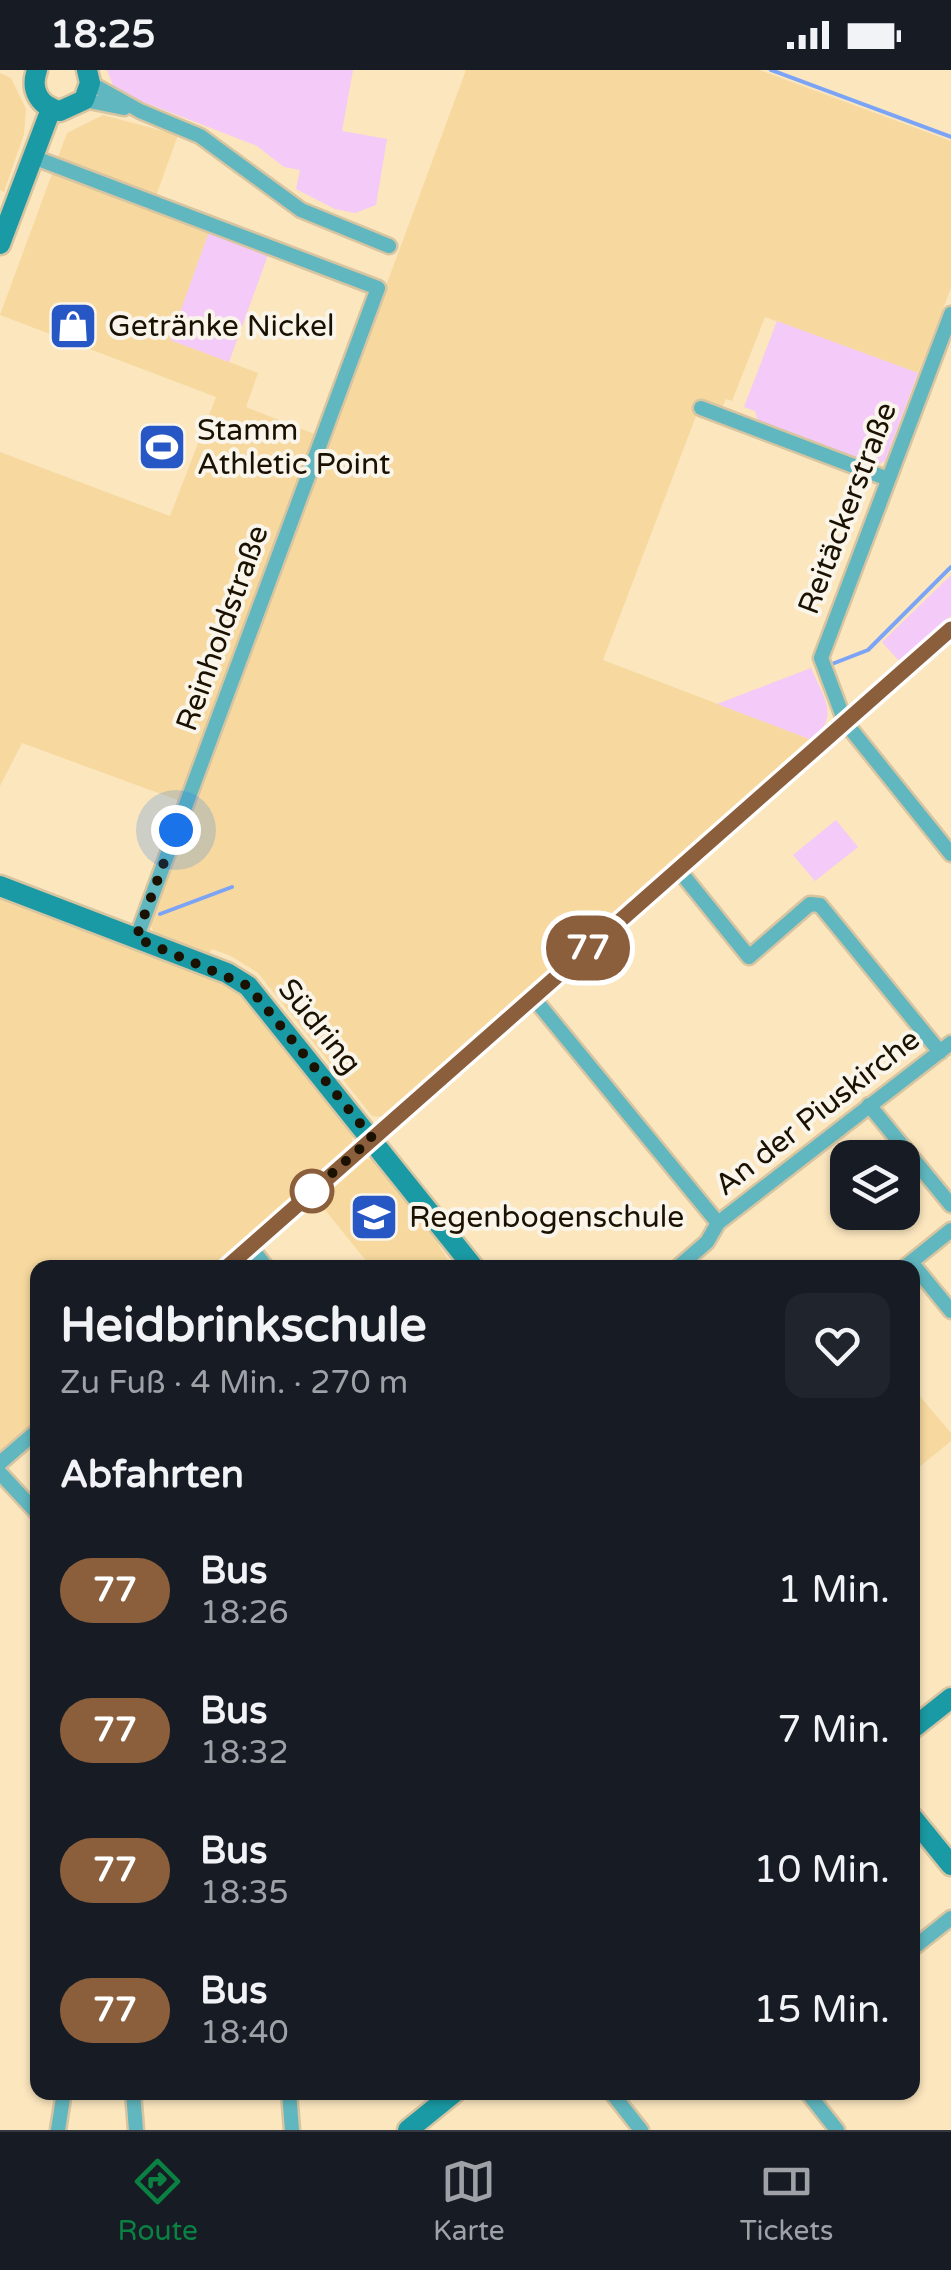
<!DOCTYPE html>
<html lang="de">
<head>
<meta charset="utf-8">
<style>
  body { margin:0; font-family:"Varela Round",sans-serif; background:#20242c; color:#f1f3f6; height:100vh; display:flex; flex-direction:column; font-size:38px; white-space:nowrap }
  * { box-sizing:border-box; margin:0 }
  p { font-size:32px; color:#9ea1a6 }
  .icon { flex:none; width:55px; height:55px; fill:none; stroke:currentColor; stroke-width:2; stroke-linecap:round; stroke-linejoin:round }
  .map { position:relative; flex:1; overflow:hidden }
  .side { position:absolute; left:30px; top:1190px; width:890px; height:840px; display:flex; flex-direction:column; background:#171b24; border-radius:20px; box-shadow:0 2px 8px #0004 }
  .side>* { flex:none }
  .badge { padding:0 20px; border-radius:32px; font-size:35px; line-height:65px }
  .buttons { position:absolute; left:830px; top:1070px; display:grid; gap:20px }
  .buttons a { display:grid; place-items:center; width:90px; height:90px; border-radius:20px; background:#171b24; box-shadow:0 2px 8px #0004; font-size:50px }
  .you { position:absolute; width:50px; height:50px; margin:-25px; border:8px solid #fff; border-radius:50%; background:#1a73e8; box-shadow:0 0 0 15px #1a73e833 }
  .map>.badge { position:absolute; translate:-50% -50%; box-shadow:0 0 0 5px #fff }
  h2 { padding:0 30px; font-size:38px; line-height:90px }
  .round { display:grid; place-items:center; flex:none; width:105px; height:105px; border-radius:20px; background:#20242c }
  .summary { display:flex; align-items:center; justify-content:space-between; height:170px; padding:0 30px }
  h1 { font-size:48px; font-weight:800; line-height:75px }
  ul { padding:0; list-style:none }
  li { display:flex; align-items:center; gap:30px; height:140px; padding:0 30px }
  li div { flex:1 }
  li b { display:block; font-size:38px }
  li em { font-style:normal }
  li .badge { min-width:110px; font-weight:700; text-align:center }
  .status { display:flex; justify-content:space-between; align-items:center; height:70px; padding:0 50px; background:#171b24; direction:ltr }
  .status svg { height:28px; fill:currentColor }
  .dock { display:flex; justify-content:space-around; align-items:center; height:140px; border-top:2px solid #363941; background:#171b24; font-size:28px; color:#9ea1a6 }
  .dock a { display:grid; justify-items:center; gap:5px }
  .dock .selected { color:#0b8043 }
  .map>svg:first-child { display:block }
  .built { fill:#f7d99f }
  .green { fill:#f4caf8 }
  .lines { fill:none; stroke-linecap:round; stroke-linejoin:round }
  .stream { stroke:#7ba4f6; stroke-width:4 }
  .street-casing { stroke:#d7c4a0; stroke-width:19 }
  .secondary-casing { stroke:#d7c4a0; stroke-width:25 }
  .street { stroke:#61b7bf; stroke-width:14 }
  .secondary { stroke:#1a9aa4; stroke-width:20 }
  .line-casing { stroke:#fff; stroke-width:22 }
  .line { stroke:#8b5e3c; stroke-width:15 }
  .walk { stroke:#1a1101; stroke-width:10; stroke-dasharray:0 18 }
  .stop-dot { fill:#fff; stroke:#8b5e3c; stroke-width:5 }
  .labels { text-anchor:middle; stroke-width:8; stroke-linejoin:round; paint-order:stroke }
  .poi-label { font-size:30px; fill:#1a1101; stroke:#faf5eb; text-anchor:start }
  .street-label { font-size:30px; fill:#1a1101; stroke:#faf5eb }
</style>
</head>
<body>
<div class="status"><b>18:25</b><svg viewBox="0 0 49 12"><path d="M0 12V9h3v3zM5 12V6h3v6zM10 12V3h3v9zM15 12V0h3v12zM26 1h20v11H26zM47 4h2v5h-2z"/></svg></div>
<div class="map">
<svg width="951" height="2060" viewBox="0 0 951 2060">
  <rect width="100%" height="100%" fill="#fbe6be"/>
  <!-- built -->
  <path class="built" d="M466,0H759L951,71V218L918,303L765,247L732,331L726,329L721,340L701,333L603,590L812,670L382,1047L372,1046L258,903L231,886L212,879L209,884L154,864L150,853Z
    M0,3L11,8L26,39L24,64L4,122L0,120Z
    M103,45L178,65L151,140L209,162L171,270L258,303L246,337L317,365L180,731L22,673L0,716V382L170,446L216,327L0,245L67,63Z
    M0,828L214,910L239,925L353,1063L352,1075L213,1197L38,1198L37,1350L0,1383Z
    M364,1089L372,1090L432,1164L452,1197H371L317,1130Z
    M912,1317L951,1363V1371L913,1402Z"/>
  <!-- green -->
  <path class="green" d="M107,0H353L342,61L387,69L376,135L355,143L335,139L296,119L300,100L284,97L257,76L115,21Z
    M209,162L268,185L229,292L170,270Z
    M777,251L918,303L885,391L872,398L759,355L755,341L744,337Z
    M951,505V546L900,592L882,572Z
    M811,598C824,628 840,646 812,670L717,634Z
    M836,750L858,777L815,811L793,785Z"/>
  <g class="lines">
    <!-- stream -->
    <path class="stream" d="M771,0L951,67
      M832,594L868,580L951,497
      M160,844L232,817"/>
    <!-- street casing -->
    <g class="street-casing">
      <path id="street" d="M90,13L140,41L200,66L301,140L389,176
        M84,30L124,38
        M33,87L378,218L136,869
        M951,244L821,588L845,652L951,784
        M701,338L888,409
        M678,799L749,887L810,834L820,835L940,982
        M532,926L718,1153
        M869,1035L951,1135
        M250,1176L267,1198
        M911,1192L951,1241
        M905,1197L951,1160
        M225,1198L951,559
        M677,1198L707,1172L718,1153L951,973
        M0,1393L38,1360
        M0,1403L38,1444
        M912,1879L951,1848
        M133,2022L136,2060
        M289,2022L292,2060
        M611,2022L641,2060
        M807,2022L837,2060
        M58,2060L64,2022"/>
    </g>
    <!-- secondary casing -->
    <g class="secondary-casing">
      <path id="secondary" d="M37,0C30,20 39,36 60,41L84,30L90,13L87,0
        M0,174L51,39
        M0,816L227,903L248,916L474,1198
        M912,1659L951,1628
        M912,1747L951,1795
        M408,2060L455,2022"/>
    </g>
    <!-- street -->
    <use href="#street" class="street"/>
    <!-- secondary -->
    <use href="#secondary" class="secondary"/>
  </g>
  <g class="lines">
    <!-- line casing -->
    <g class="line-casing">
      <path id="line" d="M226,1198L951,559"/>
    </g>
    <!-- line -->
    <use href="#line" class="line"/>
    <!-- walk -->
    <path class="walk" d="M176,760L136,868L248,916L372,1068L312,1121"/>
  </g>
  <!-- icons -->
  <defs>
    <g id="shop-square" transform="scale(2.5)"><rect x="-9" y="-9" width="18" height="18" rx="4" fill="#2657c5" stroke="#faf5eb"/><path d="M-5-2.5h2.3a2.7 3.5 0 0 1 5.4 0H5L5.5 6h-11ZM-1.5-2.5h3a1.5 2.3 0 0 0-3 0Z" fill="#fff"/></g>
    <g id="stadium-square" transform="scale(2.5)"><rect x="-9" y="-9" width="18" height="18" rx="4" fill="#2657c5" stroke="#faf5eb"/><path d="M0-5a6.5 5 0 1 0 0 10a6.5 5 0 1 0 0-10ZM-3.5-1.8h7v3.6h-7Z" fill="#fff"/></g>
    <g id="school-square" transform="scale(2.5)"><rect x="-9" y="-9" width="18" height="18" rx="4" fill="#2657c5" stroke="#faf5eb"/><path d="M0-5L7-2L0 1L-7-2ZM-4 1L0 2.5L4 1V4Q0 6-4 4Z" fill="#fff"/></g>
  </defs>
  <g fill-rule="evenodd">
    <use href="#shop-square" x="73" y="256"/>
    <use href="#stadium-square" x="162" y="377"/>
    <use href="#school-square" x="374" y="1147"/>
  </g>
  <!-- markers -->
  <circle class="stop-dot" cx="312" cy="1121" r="20"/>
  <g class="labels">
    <!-- poi labels -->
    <g class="poi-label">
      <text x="108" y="266">Getränke Nickel</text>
      <text x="197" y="370">Stamm<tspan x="197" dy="34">Athletic Point</tspan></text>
      <text x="409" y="1157">Regenbogenschule</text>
    </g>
    <!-- street labels -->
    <g class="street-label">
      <text transform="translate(847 438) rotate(-69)" y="10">Reitäckerstraße</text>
      <text transform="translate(222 558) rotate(-70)" y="10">Reinholdstraße</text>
      <text transform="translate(320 956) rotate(51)" y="10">Südring</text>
      <text transform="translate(817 1042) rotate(-38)" y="10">An der Piuskirche</text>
    </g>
  </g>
</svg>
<div class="buttons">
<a><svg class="icon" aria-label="layers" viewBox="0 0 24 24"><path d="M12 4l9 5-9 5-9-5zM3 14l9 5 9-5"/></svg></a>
</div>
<div class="you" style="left:176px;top:760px"></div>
<b class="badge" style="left:588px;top:878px;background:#8b5e3c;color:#fff">77</b>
<section class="side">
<div class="summary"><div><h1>Heidbrinkschule</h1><p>Zu Fuß · 4 Min. · 270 m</p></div><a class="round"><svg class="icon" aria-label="heart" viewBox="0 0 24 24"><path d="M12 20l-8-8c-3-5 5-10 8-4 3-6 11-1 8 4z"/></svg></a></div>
<h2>Abfahrten</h2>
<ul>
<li><span class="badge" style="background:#8b5e3c;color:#fff">77</span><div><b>Bus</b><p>18:26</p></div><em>1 Min.</em></li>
<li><span class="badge" style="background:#8b5e3c;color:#fff">77</span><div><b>Bus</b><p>18:32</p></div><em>7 Min.</em></li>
<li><span class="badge" style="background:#8b5e3c;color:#fff">77</span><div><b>Bus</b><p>18:35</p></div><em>10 Min.</em></li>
<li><span class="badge" style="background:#8b5e3c;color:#fff">77</span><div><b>Bus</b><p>18:40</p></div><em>15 Min.</em></li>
</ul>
</section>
</div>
<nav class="dock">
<a class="selected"><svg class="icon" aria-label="directions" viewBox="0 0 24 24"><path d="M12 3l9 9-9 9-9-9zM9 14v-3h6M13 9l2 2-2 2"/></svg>Route</a>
<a><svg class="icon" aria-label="map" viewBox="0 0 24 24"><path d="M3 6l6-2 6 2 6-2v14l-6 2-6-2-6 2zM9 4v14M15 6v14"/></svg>Karte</a>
<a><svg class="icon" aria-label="tickets" viewBox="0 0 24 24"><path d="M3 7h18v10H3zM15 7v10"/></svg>Tickets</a>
</nav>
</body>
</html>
